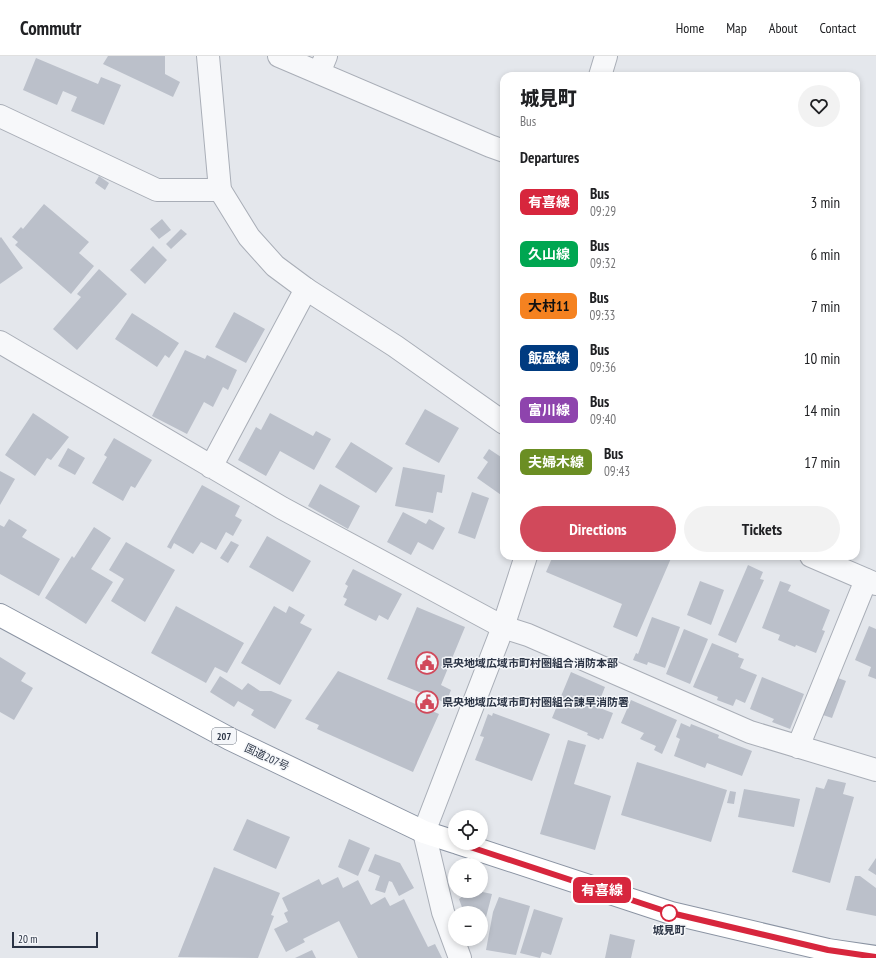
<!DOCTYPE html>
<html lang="en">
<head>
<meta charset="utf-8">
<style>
  body { margin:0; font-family:"PT Sans Narrow","Noto Sans JP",sans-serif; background:#f2f2f2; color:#202124; height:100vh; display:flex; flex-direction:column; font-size:15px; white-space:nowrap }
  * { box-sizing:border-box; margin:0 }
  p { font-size:13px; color:#757577 }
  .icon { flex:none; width:22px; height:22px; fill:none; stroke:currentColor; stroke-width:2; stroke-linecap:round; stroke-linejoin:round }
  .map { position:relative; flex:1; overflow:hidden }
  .side { position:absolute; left:500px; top:16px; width:360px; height:488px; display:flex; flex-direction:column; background:#fff; border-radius:12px; box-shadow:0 2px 6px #0003 }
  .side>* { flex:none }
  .badge { padding:0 8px; border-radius:6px; font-size:14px; line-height:26px }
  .buttons { position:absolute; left:448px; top:754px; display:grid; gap:8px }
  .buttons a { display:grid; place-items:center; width:40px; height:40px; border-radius:50%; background:#fff; box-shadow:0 2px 6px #0003; font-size:20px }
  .scale { position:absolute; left:12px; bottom:10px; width:86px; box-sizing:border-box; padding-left:4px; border:2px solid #2b3445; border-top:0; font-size:11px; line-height:14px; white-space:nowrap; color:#2b3445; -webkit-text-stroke:3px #f4f6f9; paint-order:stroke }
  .map>.badge { position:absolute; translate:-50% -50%; box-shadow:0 0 0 2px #fff }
  h2 { padding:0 20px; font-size:15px; line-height:36px }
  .round { display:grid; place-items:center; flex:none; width:42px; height:42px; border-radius:21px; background:#f2f2f2 }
  .summary { display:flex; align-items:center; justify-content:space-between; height:68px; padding:0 20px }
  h1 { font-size:19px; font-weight:800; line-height:30px }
  .action { display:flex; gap:8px; margin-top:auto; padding:8px 20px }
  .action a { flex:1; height:46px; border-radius:24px; background:#d1495b; color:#fff; font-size:16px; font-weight:800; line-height:46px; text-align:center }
  .action a+a { background:#f2f2f2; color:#202124 }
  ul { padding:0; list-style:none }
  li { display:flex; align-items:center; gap:12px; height:52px; padding:0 20px }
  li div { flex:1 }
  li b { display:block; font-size:15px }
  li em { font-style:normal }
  li .badge { min-width:44px; font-weight:700; text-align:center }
  header { display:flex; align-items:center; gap:24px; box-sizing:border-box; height:56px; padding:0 20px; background:#fff; border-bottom:1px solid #e0e0e0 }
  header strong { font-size:19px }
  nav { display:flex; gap:22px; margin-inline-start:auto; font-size:14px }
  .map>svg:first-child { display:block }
  .building { fill:#bbc0ca }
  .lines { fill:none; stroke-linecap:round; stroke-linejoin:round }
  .minor-casing { stroke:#a9aeb7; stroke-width:24 }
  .tertiary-casing { stroke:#a9aeb7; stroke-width:24 }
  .trunk-casing { stroke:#8b94a3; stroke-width:24 }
  .minor { stroke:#f7f8fa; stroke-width:22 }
  .tertiary { stroke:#f7f8fa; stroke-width:22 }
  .trunk { stroke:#fff; stroke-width:22 }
  .line-casing { stroke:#fff; stroke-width:9 }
  .line { stroke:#d7263d; stroke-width:6 }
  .stop-dot { fill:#fff; stroke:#d7263d; stroke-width:2 }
  .labels { text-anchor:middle; stroke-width:3; stroke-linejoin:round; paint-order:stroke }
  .shield { fill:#f4f6f9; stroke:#676e7b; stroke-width:1 }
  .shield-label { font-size:10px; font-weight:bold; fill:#2b3445 }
  .poi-label { font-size:11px; font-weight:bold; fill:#2b3445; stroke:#f4f6f9; text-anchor:start }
  .street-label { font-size:11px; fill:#2b3445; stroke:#f4f6f9 }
  .stop-label { font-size:11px; font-weight:bold; fill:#2b3445; stroke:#f4f6f9 }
</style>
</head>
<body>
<header>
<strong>Commutr</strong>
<nav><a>Home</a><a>Map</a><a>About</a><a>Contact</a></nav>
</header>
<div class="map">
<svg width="876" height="902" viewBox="0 0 876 902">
  <rect width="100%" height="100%" fill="#e4e7ec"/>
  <!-- building -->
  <path class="building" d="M108,0H165V18L180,26L173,41L103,8Z
    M36,2L98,28L101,21L121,29L104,69L71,55L77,41L63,35L57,49L23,34Z
    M99,120L109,127L105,134L95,127Z
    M44,148L89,186L79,197L94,210L71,238L15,189L18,186L12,181L21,171L23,173Z
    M162,163L171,174L159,183L150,173Z
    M181,173L187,178L171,193L166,188Z
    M1,181L23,212L0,228V182Z
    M153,190L167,204L145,228L130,214Z
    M99,213L127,238L77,294L53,273L81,241L77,238Z
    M234,256L265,273L246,307L215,291Z
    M132,257L179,287L169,302L165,299L157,311L115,283Z
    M185,294L205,303L207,299L237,314L228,334L223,331L213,351L204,346L187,378L152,360Z
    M425,353L459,372L439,407L405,388Z
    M33,357L69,381L51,404L47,402L35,420L5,399Z
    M270,357L313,380L316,375L331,383L314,414L280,395L266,420L238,404L256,371L261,374Z
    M114,382L152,404L135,432L131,430L123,445L92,427L107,401L104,399Z
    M351,386L393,412L376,437L335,411Z
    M68,392L85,402L75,419L58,410Z
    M489,393L504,403V441L477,422L488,406L483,402Z
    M403,411L445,419L442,437L437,436L433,457L395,450Z
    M0,415L15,423L0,449Z
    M320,428L360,450L348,473L308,450Z
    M202,429L240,450L235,460L242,464L233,480L226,476L216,494L201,486L193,498L174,487L171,493L167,491Z
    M472,436L489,442L475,483L458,477Z
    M403,456L426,468L429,463L445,472L433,494L418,486L411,499L387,486Z
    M9,463L27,474L22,481L60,503L39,540L0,518V469L4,471Z
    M94,471L111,482L91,513L113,526L86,568L45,542L72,500L74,502Z
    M267,480L311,505L293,536L249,511Z
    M231,485L239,489L228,507L220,502Z
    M126,486L175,514L145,566L111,545L124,523L109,514Z
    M553,500H672L637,581L613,571L622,548L546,516Z
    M748,509L763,516L760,523L764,524L736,587L718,579Z
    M353,513L402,538L388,564L379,559L376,565L344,549L347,543L343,541L348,530L345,528Z
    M700,525L724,534L711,569L687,559Z
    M780,525L791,529L788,535L830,554L822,574L825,575L816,597L796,589L795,591L778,584L780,579L762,572Z
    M176,550L244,587L227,617L215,611L206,627L151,597Z
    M274,550L286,557L289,550L305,559L300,567L312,573L280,629L241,607Z
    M417,551L465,571L441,629L451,634L446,647L387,623Z
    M652,561L680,571L665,612L648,606L647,609L633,604L636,597L638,598Z
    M869,570L876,573V623L868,620L871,611L855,604Z
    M684,573L708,583L690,628L666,618Z
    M712,587L739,598L738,601L744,603L740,612L757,619L745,647L736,643L733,650L717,644L718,641L693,631Z
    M0,601L26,617L21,625L33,632L14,664L0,656Z
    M338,615L439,658L413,716L317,673L319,669L305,663Z
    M571,616L605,631L597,651L613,657L603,683L600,682L599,684L587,679L588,677L552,662Z
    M220,620L242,634L248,627L260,635H271L292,644L275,673L251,659L254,654L238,645L234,651L210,636Z
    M762,621L804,638L790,673L772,666L774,663L750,653Z
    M838,622L846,625L832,662L823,659Z
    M631,644L677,664L662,698L654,694L656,690L640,683L644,677L621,667Z
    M493,657L550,678L532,725L475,704L484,681L480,680L488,658L492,660Z
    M681,667L690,671L691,668L719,679L718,682L752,695L742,720L707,707L705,712L674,700L680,683L676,681Z
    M568,684L586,689L574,728L611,740L595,794L540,778Z
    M637,706L727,734L711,786L621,759Z
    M828,723L846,727L843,738L854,741L830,827L792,816L816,731L824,733Z
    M744,733L800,743L794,771L738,761Z
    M730,735L736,736L734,748L727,747Z
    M247,763L290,781L276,813L233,794Z
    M349,783L370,792L358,820L338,811Z
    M375,798L400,807L414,832L399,840L392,826L389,825L385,837L375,834L380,820L368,815Z
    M876,802V819L868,814Z
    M214,811L280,837L271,859L274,860L258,902L178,901Z
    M855,820H860L876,832V860L846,854Z
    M338,821L343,832L358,824L371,849L385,841L390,850L404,843L428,891L435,888L442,902H358L339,865L303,883L305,886L286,896L274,873L288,866L284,857L288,855L282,842L319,823L322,829Z
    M470,835H478L492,838L485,865L481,864V857H464L459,843Z
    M499,841L530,850L516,899L486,894L493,856Z
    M534,853L563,862L551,899L542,896L540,902L520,897Z
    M610,878L635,884L631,902H605Z
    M312,894L316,902H295Z"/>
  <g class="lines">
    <!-- minor casing -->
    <g class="minor-casing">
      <path id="minor" d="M279,0L490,90L504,95
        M319,17L326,0
        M600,20L606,0
        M0,60L157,134H220
        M0,286L282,452L503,571L528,579L750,676L876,714
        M211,411L306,233
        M798,691L866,524
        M460,902L443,856L424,776L503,571L526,500"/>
    </g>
    <!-- tertiary casing -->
    <g class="tertiary-casing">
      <path id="tertiary" d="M208,0L220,134L249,181L275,210L306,233L395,290L504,367
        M811,500L876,528"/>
    </g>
    <!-- trunk casing -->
    <g class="trunk-casing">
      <path id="trunk" d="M0,559L230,683L424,776L455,786
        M458,787L671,857L828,894L876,901"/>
    </g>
    <!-- minor -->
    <use href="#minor" class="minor"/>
    <!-- tertiary -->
    <use href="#tertiary" class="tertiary"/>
    <!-- trunk -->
    <use href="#trunk" class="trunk"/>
  </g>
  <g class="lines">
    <!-- line casing -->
    <g class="line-casing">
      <path id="line" d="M458,787L671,857L828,894L876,901"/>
    </g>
    <!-- line -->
    <use href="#line" class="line"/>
  </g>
  <!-- icons -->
  <defs>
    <g id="civic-ring" transform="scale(1.15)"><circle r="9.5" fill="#f4f6f9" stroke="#d1495b" stroke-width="1.5"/><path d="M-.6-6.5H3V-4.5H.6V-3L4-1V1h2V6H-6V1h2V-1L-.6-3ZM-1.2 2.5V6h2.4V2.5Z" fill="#d1495b"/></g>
  </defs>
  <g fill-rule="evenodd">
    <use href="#civic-ring" x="427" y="607"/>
    <use href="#civic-ring" x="427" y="646"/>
  </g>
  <!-- markers -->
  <circle class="stop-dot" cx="669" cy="857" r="8"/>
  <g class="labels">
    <!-- shield labels -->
    <rect class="shield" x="212" y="672" width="24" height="16" rx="3"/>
    <g class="shield-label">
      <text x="224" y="684">207</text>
    </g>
    <!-- poi labels -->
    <g class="poi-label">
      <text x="442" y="611">県央地域広域市町村圏組合消防本部</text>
      <text x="442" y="650">県央地域広域市町村圏組合諌早消防署</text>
    </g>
    <!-- street labels -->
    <g class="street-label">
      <text transform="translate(267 701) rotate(25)" y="4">国道207号</text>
    </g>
    <!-- stop labels -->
    <g class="stop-label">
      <text x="669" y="878">城見町</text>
    </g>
  </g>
</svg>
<div class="buttons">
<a><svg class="icon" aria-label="locate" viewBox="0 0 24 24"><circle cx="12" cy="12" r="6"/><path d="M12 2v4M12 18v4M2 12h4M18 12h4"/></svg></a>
<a>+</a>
<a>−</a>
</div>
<div class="scale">20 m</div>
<b class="badge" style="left:602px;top:834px;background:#d7263d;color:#fff">有喜線</b>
<section class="side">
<div class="summary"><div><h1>城見町</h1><p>Bus</p></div><a class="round"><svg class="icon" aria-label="heart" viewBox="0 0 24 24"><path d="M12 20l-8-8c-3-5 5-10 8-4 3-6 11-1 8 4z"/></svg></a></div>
<h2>Departures</h2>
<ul>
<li><span class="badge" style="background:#d7263d;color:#fff">有喜線</span><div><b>Bus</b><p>09:29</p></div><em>3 min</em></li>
<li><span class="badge" style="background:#00a651;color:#fff">久山線</span><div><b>Bus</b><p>09:32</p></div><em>6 min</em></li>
<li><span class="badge" style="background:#f58220;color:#111">大村11</span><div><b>Bus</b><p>09:33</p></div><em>7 min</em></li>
<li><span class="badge" style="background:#003b80;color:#fff">飯盛線</span><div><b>Bus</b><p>09:36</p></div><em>10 min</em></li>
<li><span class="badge" style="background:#8e44ad;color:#fff">富川線</span><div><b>Bus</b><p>09:40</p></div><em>14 min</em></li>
<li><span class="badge" style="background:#6b8e23;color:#fff">夫婦木線</span><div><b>Bus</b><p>09:43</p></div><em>17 min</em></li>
</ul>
<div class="action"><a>Directions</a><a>Tickets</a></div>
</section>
</div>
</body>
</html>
